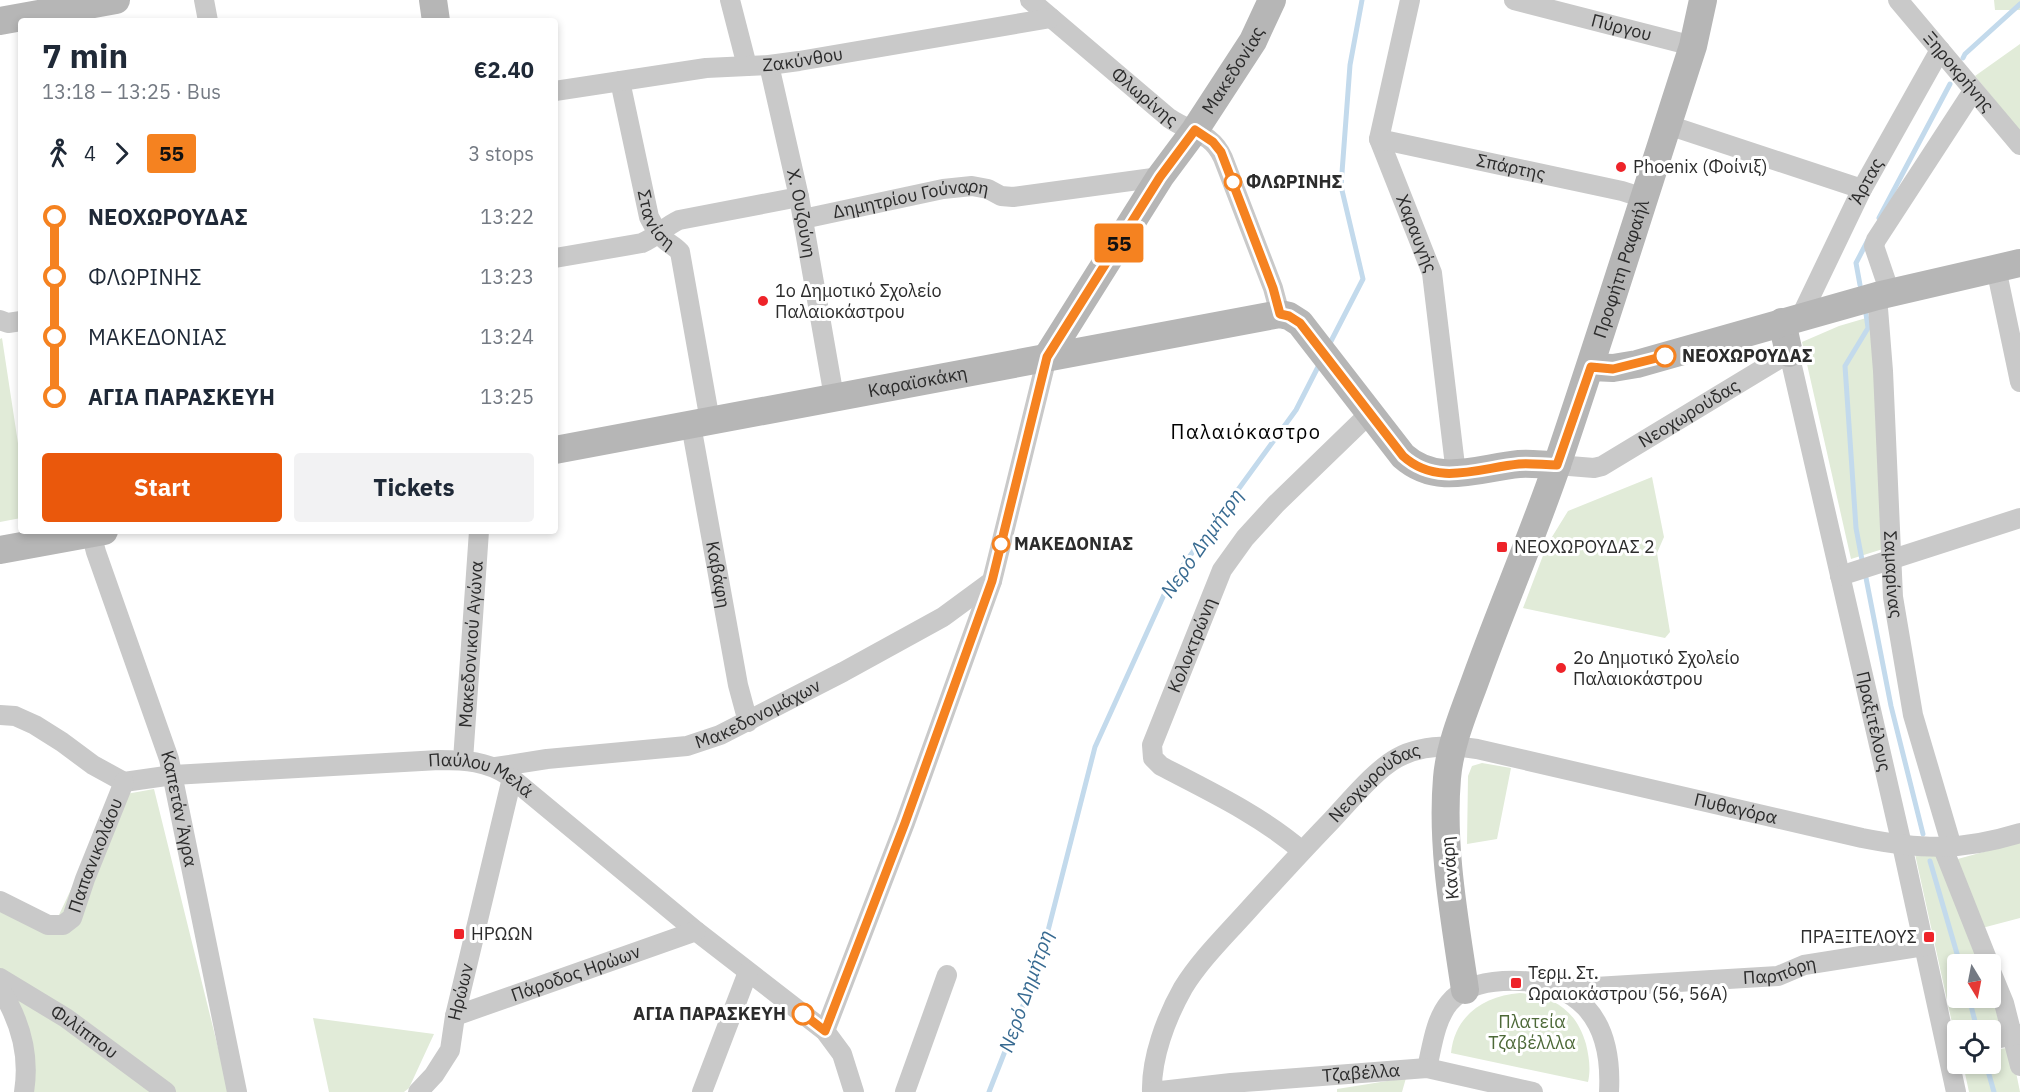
<!DOCTYPE html>
<html lang="en">
<head>
<meta charset="utf-8">
<style>
  body { margin:0; font-family:"IBM Plex Sans",sans-serif; background:#f2f2f3; color:#1f2937; height:100vh; display:flex; flex-direction:column; font-size:22px; white-space:nowrap }
  * { box-sizing:border-box; margin:0 }
  p { font-size:20px; color:#747a83 }
  .icon { flex:none; width:33px; height:33px; fill:none; stroke:currentColor; stroke-width:2; stroke-linecap:round; stroke-linejoin:round }
  .map { position:relative; flex:1; overflow:hidden }
  .sheet { position:absolute; left:18px; top:18px; width:540px; height:516px; display:flex; flex-direction:column; background:#fff; border-radius:6px; box-shadow:0 3px 9px #0003 }
  .sheet>* { flex:none }
  .badge { padding:0 12px; border-radius:4px; font-size:21px; line-height:39px }
  .needle { width:39px; rotate:170deg }
  .fabs { position:absolute; left:1947px; top:954px; display:grid; gap:12px }
  .fabs a { display:grid; place-items:center; width:54px; height:54px; border-radius:6px; background:#fff; box-shadow:0 3px 9px #0003; font-size:30px }
  .map>.badge { position:absolute; translate:-50% -50%; box-shadow:0 0 0 3px #fff }
  .legs { display:flex; align-items:center; gap:9px; height:66px; padding:0 24px; font-size:20px }
  .legs p { margin-inline-start:auto }
  .overview { display:flex; align-items:center; justify-content:space-between; height:102px; padding:0 24px }
  h1 { font-size:33px; font-weight:700; line-height:45px }
  .cta { display:flex; gap:12px; margin-top:auto; padding:12px 24px }
  .cta a { flex:1; height:69px; border-radius:6px; background:#ea580c; color:#fff; font-size:24px; font-weight:700; line-height:69px; text-align:center }
  .cta a+a { background:#f2f2f3; color:#1f2937 }
  ul { padding:0 24px; list-style:none }
  li { display:flex; align-items:center; gap:21px; height:60px; font-size:22px }
  li i { display:grid; place-items:center; width:9px; height:100%; margin:0 8px; background:currentColor }
  li i::after { content:''; width:15px; height:15px; margin:-8px; border:4px solid; border-radius:50%; background:#fff }
  li p { margin-inline-start:auto }
  li:first-child i { background:linear-gradient(#0000 50%,currentColor 0) }
  li:last-child i { background:linear-gradient(currentColor 50%,#0000 0) }
  .map>svg:first-child { display:block }
  .green { fill:#e1ebd8 }
  .lines { fill:none; stroke-linecap:round; stroke-linejoin:round }
  .stream { stroke:#c3daec; stroke-width:5 }
  .street { stroke:#c9c9c9; stroke-width:20 }
  .secondary { stroke:#b6b6b6; stroke-width:28 }
  .line-1-casing { stroke:#fff; stroke-width:14 }
  .line-1 { stroke:#f58220; stroke-width:9 }
  .poi-dot { fill:#ee2329; stroke:#fff; stroke-width:2 }
  .stop-1-dot { fill:#fff; stroke:#f58220; stroke-width:3 }
  .labels { text-anchor:middle; stroke-width:6; stroke-linejoin:round; paint-order:stroke }
  .street-label { font-size:18px; fill:#2c2c2c; stroke:#fff }
  .poi-label { font-size:18px; fill:#2c2c2c; stroke:#fff; text-anchor:start }
  .stop-label { font-size:18px; font-weight:bold; fill:#2c2c2c; stroke:#fff; text-anchor:start }
  .park-label { font-size:18px; fill:#4d6938; stroke:#fff }
  .neighbourhood-label { font-size:20px; letter-spacing:1.5px; fill:#000; stroke:#fff }
  .water-label { font-size:20px; font-style:italic; fill:#376a91; stroke:#fff }
</style>
</head>
<body>
<div class="map">
<svg width="2020" height="1092" viewBox="0 0 2020 1092">
  <rect width="100%" height="100%" fill="#fff"/>
  <!-- green -->
  <path class="green" d="M1994,0H2020V10H1995Z
    M2020,44V131L1975,76Z
    M1873,316L1886,548L1851,559L1802,342L1839,326Z
    M2,338L21,463V518L0,522V339Z
    M1652,477L1664,537L1657,553L1670,632L1665,638L1523,608L1547,545L1568,511Z
    M1482,763L1511,768L1497,839L1467,844L1468,776L1472,766Z
    M154,789L229,1092H159L0,970V908L50,934L115,796Z
    M2020,842V918L1982,928L1954,860Z
    M1915,854H1938L1983,964H1958V998H1990L1991,984L2007,1029L1958,1030L1956,1041Z
    M0,971L153,1092H15L18,1065Z
    M1520,993C1554,996 1576,1010 1586,1044C1589,1057 1591,1069 1588,1082L1451,1053C1455,1015 1484,996 1520,993Z
    M313,1018L434,1034L409,1088L404,1092H329Z
    M2011,1047L2020,1092H1969L1963,1064H1990L1991,1051Z
    M1406,1078L1402,1092H1337V1089Z"/>
  <g class="lines">
    <!-- stream -->
    <path class="stream" d="M1963,58L1965,54L2020,4
      M1879,218L1950,84
      M1860,285L1856,263L1868,240
      M1328,347L1363,279L1341,186L1350,65L1362,0
      M1862,560L1856,528L1845,366L1868,328L1866,314
      M1866,578L1891,706L1923,834
      M1930,861L1960,964
      M1969,998L1977,1029
      M1986,1064L1994,1092
      M989,1092L1040,962L1095,747L1168,586L1296,410L1320,363"/>
    <!-- street -->
    <g class="street">
      <path d="M204,0L208,21"/>
      <path d="M730,0L747,66"/>
      <path id="s1" d="M1030,0L1169,118C1190,133 1211,131 1223,158L1273,288L1280,314"/>
      <path id="s2" d="M1410,0L1379,139L1432,273L1456,474"/>
      <path id="s3" d="M1514,0L1693,46"/>
      <path id="s4" d="M1898,0L2020,145"/>
      <path id="s5" d="M769,65L799,197L834,397"/>
      <path id="s6" d="M620,81L649,217C653,225 657,232 664,239C669,244 675,246 680,252L710,421"/>
      <path id="s7" d="M555,91L706,68L769,65L799,61L1051,18"/>
      <path d="M1668,125L1862,189"/>
      <path id="s8" d="M1379,139L1622,191L1644,198"/>
      <path id="s9" d="M803,219L943,189L972,186L988,189L1001,196L1013,197L1160,177"/>
      <path d="M555,258L642,243C656,237 666,226 679,220L799,197"/>
      <path d="M1996,268L2020,382"/>
      <path d="M1890,293L1874,246L1876,240L1973,91"/>
      <path id="s10" d="M1877,296L1883,371L1893,597L1913,715L1952,847"/>
      <path id="s11" d="M1801,316L1862,189L1940,50"/>
      <path d="M0,320L8,323L21,321"/>
      <path id="s12" d="M691,425L738,685L748,722"/>
      <path id="s13" d="M1557,465L1594,468L1602,466L1789,353L1902,845L1956,1092"/>
      <path id="s14" d="M91,533L96,552L169,759L237,1092"/>
      <path d="M1840,576L2020,518"/>
      <path id="s15" d="M0,715L15,716L35,725L62,742L93,765L124,782L173,775L439,760C465,760 487,761 509,776L696,931L825,1031L842,1054L854,1092"/>
      <path id="s16" d="M463,760L479,531"/>
      <path id="s17" d="M496,767L547,759L687,746L720,735L843,672L943,617L992,581"/>
      <path d="M1943,848L1989,964"/>
      <path id="s18" d="M1302,851C1260,815 1209,791 1161,766L1153,758L1152,745L1222,570L1245,538L1276,504L1370,413"/>
      <path id="s19" d="M0,901L48,925H63L72,918L85,879L124,782"/>
      <path d="M1990,969L2004,1003L2020,1066"/>
      <path id="s20" d="M0,978L66,1018L166,1092"/>
      <path d="M0,989C20,1020 30,1055 24,1092"/>
      <path id="s21" d="M1562,989L1778,976L1804,965L1924,946"/>
      <path id="s22" d="M455,1016L696,931"/>
      <path d="M825,1031L905,823L992,581L1047,357"/>
      <path d="M1990,1040L2020,1034"/>
      <path d="M1427,1068C1432,1047 1435,1020 1449,1003C1462,987 1484,982 1503,981C1578,977 1613,1018 1609,1092"/>
      <path id="s23" d="M418,1092L434,1075L450,1050L455,1016L512,778"/>
      <path d="M702,1092L748,972"/>
      <path d="M905,1092L947,975"/>
      <path id="s24" d="M1152,1092C1151,1058 1166,1018 1183,988C1199,962 1221,940 1241,918C1271,885 1300,853 1331,821C1349,802 1375,770 1397,758C1421,745 1451,745 1477,749L1862,838C1923,850 1961,851 2020,833"/>
      <path id="s25" d="M1152,1092L1231,1083L1427,1068L1533,1092"/>
    </g>
    <!-- secondary -->
    <g class="secondary">
      <path d="M433,0L436,21"/>
      <path d="M0,21L116,0"/>
      <path d="M1782,322L1789,353"/>
      <path id="s26" d="M1047,357L1160,177L1195,130L1253,41L1272,0"/>
      <path d="M1591,367L1613,368L1637,364L1877,296L2020,263"/>
      <path id="s27" d="M555,450L1280,314L1289,316L1300,323L1403,456C1438,487 1478,468 1519,464C1531,463 1544,465 1557,465"/>
      <path d="M0,550L104,531"/>
      <path id="s28" d="M1465,990C1455,921 1441,848 1447,778C1450,742 1466,707 1478,673C1503,604 1533,535 1557,465C1604,326 1648,185 1693,46L1703,0"/>
    </g>
  </g>
  <g class="lines">
    <!-- line-1 casing -->
    <g class="line-1-casing">
      <path id="line-1" d="M803,1014L825,1031L905,823L992,581L1047,357L1160,177L1195,130L1213,142L1221,152L1273,288L1280,314L1289,316L1300,323L1403,456C1437,487 1479,468 1519,464C1531,463 1544,465 1557,465L1591,367L1613,369L1665,356"/>
    </g>
    <!-- line-1 -->
    <use href="#line-1" class="line-1"/>
  </g>
  <!-- markers -->
  <g class="poi-dot">
    <circle cx="1621" cy="167" r="6"/>
    <circle cx="763" cy="301" r="6"/>
    <rect x="1496" y="541" width="12" height="12" rx="3"/>
    <circle cx="1561" cy="668" r="6"/>
    <rect x="453" y="928" width="12" height="12" rx="3"/>
    <rect x="1923" y="931" width="12" height="12" rx="3"/>
    <rect x="1510" y="977" width="12" height="12" rx="3"/>
  </g>
  <g class="stop-1-dot">
    <circle cx="1233" cy="182" r="8"/>
    <circle cx="1665" cy="356" r="10"/>
    <circle cx="1001" cy="544" r="8"/>
    <circle cx="803" cy="1014" r="10"/>
  </g>
  <g class="labels">
    <!-- street labels -->
    <g class="street-label">
      <text dy="6" stroke="none"><textPath href="#s3" startOffset="111">Πύργου</textPath></text>
      <text dy="6" stroke="none"><textPath href="#s7" startOffset="250">Ζακύνθου</textPath></text>
      <text dy="6" stroke="none"><textPath href="#s26" startOffset="342">Μακεδονίας</textPath></text>
      <text dy="6" stroke="none"><textPath href="#s4" startOffset="94">Ξηροκρήνης</textPath></text>
      <text dy="6" stroke="none"><textPath href="#s1" startOffset="150">Φλωρίνης</textPath></text>
      <text dy="6" stroke="none"><textPath href="#s8" startOffset="135">Σπάρτης</textPath></text>
      <text dy="6" stroke="none"><textPath href="#s11" startOffset="150">Άρτας</textPath></text>
      <text dy="6" stroke="none"><textPath href="#s9" startOffset="110">Δημητρίου Γούναρη</textPath></text>
      <text dy="6" stroke="none"><textPath href="#s5" startOffset="152">Χ. Ουζούνη</textPath></text>
      <text dy="6" stroke="none"><textPath href="#s6" startOffset="144">Στανίση</textPath></text>
      <text dy="6" stroke="none"><textPath href="#s2" startOffset="244">Χαραυγής</textPath></text>
      <text dy="6" stroke="none"><textPath href="#s28" startOffset="752">Προφήτη Ραφαήλ</textPath></text>
      <text dy="6" stroke="none"><textPath href="#s27" startOffset="369">Καραϊσκάκη</textPath></text>
      <text dy="6" stroke="none"><textPath href="#s13" startOffset="147">Νεοχωρούδας</textPath></text>
      <text dy="6" stroke="none"><textPath href="#s12" startOffset="152">Καβάφη</textPath></text>
      <text dy="6" stroke="none"><textPath href="#s10" startOffset="279">Σαμαρίνας</textPath></text>
      <text dy="6" stroke="none"><textPath href="#s16" startOffset="116">Μακεδονικού Αγώνα</textPath></text>
      <text dy="6" stroke="none"><textPath href="#s18" startOffset="297">Κολοκτρώνη</textPath></text>
      <text dy="6" stroke="none"><textPath href="#s17" startOffset="270">Μακεδονομάχων</textPath></text>
      <text dy="6" stroke="none"><textPath href="#s13" startOffset="642">Πραξιτέλους</textPath></text>
      <text dy="6" stroke="none"><textPath href="#s15" startOffset="504">Παύλου Μελά</textPath></text>
      <text dy="6" stroke="none"><textPath href="#s24" startOffset="392">Νεοχωρούδας</textPath></text>
      <text dy="6" stroke="none"><textPath href="#s14" startOffset="290">Καπετάν Άγρα</textPath></text>
      <text dy="6" stroke="none"><textPath href="#s24" startOffset="772">Πυθαγόρα</textPath></text>
      <text dy="6" stroke="none"><textPath href="#s19" startOffset="147">Παπανικολάου</textPath></text>
      <text transform="translate(1450 868) rotate(-95)" y="6">Κανάρη</text>
      <text dy="6" stroke="none"><textPath href="#s21" startOffset="219">Παρπόρη</textPath></text>
      <text dy="6" stroke="none"><textPath href="#s22" startOffset="128">Πάροδος Ηρώων</textPath></text>
      <text dy="6" stroke="none"><textPath href="#s23" startOffset="112">Ηρώων</textPath></text>
      <text dy="6" stroke="none"><textPath href="#s20" startOffset="100">Φιλίππου</textPath></text>
      <text dy="6" stroke="none"><textPath href="#s25" startOffset="210">Τζαβέλλα</textPath></text>
    </g>
    <!-- poi labels -->
    <g class="poi-label">
      <text x="1633" y="173">Phoenix (Φοίνιξ)</text>
      <text x="775" y="297">1ο Δημοτικό Σχολείο<tspan x="775" dy="21">Παλαιοκάστρου</tspan></text>
      <text x="1514" y="553">ΝΕΟΧΩΡΟΥΔΑΣ 2</text>
      <text x="1573" y="664">2ο Δημοτικό Σχολείο<tspan x="1573" dy="21">Παλαιοκάστρου</tspan></text>
      <text x="471" y="940">ΗΡΩΩΝ</text>
      <text x="1917" y="943" text-anchor="end">ΠΡΑΞΙΤΕΛΟΥΣ</text>
      <text x="1528" y="979">Τερμ. Στ.<tspan x="1528" dy="21">Ωραιοκάστρου (56, 56Α)</tspan></text>
    </g>
    <!-- stop labels -->
    <g class="stop-label">
      <text x="1246" y="188">ΦΛΩΡΙΝΗΣ</text>
      <text x="1682" y="362">ΝΕΟΧΩΡΟΥΔΑΣ</text>
      <text x="1014" y="550">ΜΑΚΕΔΟΝΙΑΣ</text>
      <text x="786" y="1020" text-anchor="end">ΑΓΙΑ ΠΑΡΑΣΚΕΥΗ</text>
    </g>
    <!-- park labels -->
    <g class="park-label">
      <text x="1532" y="1028">Πλατεία<tspan x="1532" dy="21">Τζαβέλλλα</tspan></text>
    </g>
    <!-- neighbourhood labels -->
    <g class="neighbourhood-label">
      <text x="1246" y="439">Παλαιόκαστρο</text>
    </g>
    <!-- water labels -->
    <g class="water-label">
      <text transform="translate(1202 543) rotate(-55)" y="7">Νερό Δημήτρη</text>
      <text transform="translate(1026 991) rotate(-71)" y="7">Νερό Δημήτρη</text>
    </g>
  </g>
</svg>
<div class="fabs">
<a><svg class="needle" viewBox="-14 -14 28 28"><path d="M0-13l5 13h-10z" fill="#e53935"/><path d="M0 13l5-13h-10z" fill="#747a83"/></svg></a>
<a><svg class="icon" aria-label="locate" viewBox="0 0 24 24"><circle cx="12" cy="12" r="6"/><path d="M12 2v4M12 18v4M2 12h4M18 12h4"/></svg></a>
</div>
<b class="badge" style="left:1119px;top:243px;background:#f58220;color:#111">55</b>
<section class="sheet">
<div class="overview"><div><h1>7 min</h1><p>13:18 – 13:25 · Bus</p></div><b>€2.40</b></div>
<div class="legs"><svg class="icon" aria-label="walk" viewBox="0 0 24 24"><circle cx="13" cy="4" r="2"/><path d="M13 8l-2 6 4 7M11 14l-3 7M7 12l3-4h3l4 4"/></svg>4<svg class="icon" aria-label="forward" viewBox="0 0 24 24"><path d="M9 5l7 7-7 7"/></svg><b class="badge" style="background:#f58220;color:#111">55</b><p>3 stops</p></div>
<ul>
<li><i style="color:#f58220"></i><b>ΝΕΟΧΩΡΟΥΔΑΣ</b><p>13:22</p></li>
<li><i style="color:#f58220"></i><span>ΦΛΩΡΙΝΗΣ</span><p>13:23</p></li>
<li><i style="color:#f58220"></i><span>ΜΑΚΕΔΟΝΙΑΣ</span><p>13:24</p></li>
<li><i style="color:#f58220"></i><b>ΑΓΙΑ ΠΑΡΑΣΚΕΥΗ</b><p>13:25</p></li>
</ul>
<div class="cta"><a>Start</a><a>Tickets</a></div>
</section>
</div>
</body>
</html>
